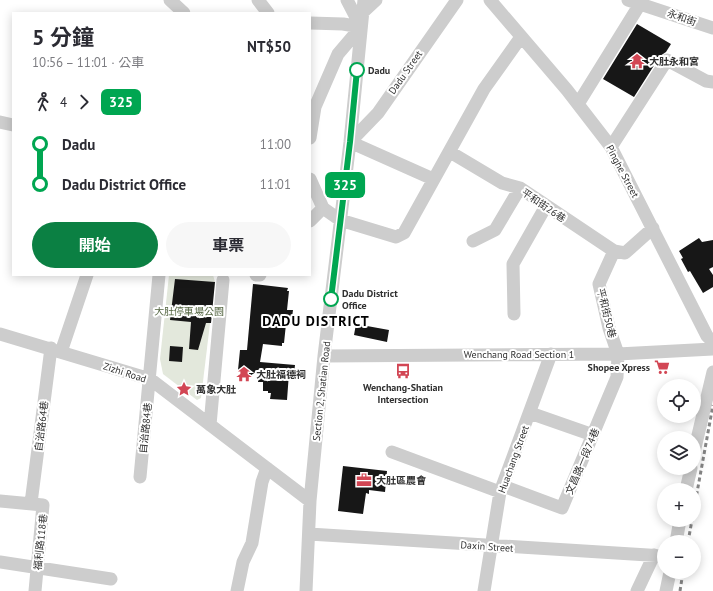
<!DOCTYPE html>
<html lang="zh-TW">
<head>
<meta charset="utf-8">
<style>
  body { margin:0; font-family:"PT Sans","Noto Sans TC",sans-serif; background:#f7f7f7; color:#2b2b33; height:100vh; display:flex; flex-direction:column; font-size:15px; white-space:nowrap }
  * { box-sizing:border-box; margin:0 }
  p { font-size:13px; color:#7c7c81 }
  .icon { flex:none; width:22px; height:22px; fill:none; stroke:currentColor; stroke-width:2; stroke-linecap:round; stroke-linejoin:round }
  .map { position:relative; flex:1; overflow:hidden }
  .details { position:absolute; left:12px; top:12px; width:299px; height:264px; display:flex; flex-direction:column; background:#fff; border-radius:0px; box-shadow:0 2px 10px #0003 }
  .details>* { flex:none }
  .badge { padding:0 8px; border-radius:6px; font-size:14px; line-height:26px }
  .fabs { position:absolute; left:657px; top:379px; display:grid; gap:8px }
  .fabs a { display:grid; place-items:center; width:44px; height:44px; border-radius:50%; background:#fff; box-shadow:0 2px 10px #0003; font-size:20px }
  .map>.badge { position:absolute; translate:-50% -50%; box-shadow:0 0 0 2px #fff }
  .legs { display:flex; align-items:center; gap:6px; height:44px; padding:0 20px; font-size:13px }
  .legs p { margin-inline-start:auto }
  .summary { display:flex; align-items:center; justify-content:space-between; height:68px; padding:0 20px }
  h1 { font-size:22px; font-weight:700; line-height:30px }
  .cta { display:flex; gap:8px; margin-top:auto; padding:8px 20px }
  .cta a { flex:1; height:46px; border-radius:24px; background:#0b8043; color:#fff; font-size:16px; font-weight:700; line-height:46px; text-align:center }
  .cta a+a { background:#f7f7f7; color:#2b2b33 }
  ul { padding:0 20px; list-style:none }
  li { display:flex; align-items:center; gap:14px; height:40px; font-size:15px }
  li i { display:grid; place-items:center; width:6px; height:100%; margin:0 5px; background:currentColor }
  li i::after { content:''; width:10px; height:10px; margin:-5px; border:3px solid; border-radius:50%; background:#fff }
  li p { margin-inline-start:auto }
  li:first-child i { background:linear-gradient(#0000 50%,currentColor 0) }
  li:last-child i { background:linear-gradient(currentColor 50%,#0000 0) }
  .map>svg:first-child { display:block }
  .green { fill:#e3e8dc }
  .building { fill:#171717 }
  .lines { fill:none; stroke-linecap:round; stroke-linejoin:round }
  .minor { stroke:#cdcdcd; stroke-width:13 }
  .rail { stroke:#858585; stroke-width:3; stroke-dasharray:4 3; stroke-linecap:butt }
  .line-1-casing { stroke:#fff; stroke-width:9 }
  .line-1 { stroke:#00a651; stroke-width:6 }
  .stop-1-dot { fill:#fff; stroke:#00a651; stroke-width:2 }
  .labels { text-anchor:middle; stroke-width:4; stroke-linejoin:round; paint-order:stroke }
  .street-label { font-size:10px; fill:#303030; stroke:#fff }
  .poi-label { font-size:10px; font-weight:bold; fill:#303030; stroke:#fff; text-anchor:start }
  .stop-label { font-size:10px; font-weight:bold; fill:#303030; stroke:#fff; text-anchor:start }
  .park-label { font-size:10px; fill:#546642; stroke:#fff }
  .district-label { font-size:14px; font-weight:bold; letter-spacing:1px; fill:#000; stroke:#fff }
</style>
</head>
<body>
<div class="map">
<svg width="713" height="591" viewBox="0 0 713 591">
  <rect width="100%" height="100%" fill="#fff"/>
  <!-- green -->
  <path class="green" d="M169,275H213L215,282L201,398L197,400L163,374L160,359Z"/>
  <!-- building -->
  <path class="building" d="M637,24L671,44L666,52L660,56L634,97L603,79Z
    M699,238L702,242L713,240V267L709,269L713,275V287L703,293L690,271L688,272L681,259L683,258L679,251Z
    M175,279L215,282L211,323H206L198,350L189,349L191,322L170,320Z
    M253,284L288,288L287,291H289L287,310H293L291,325L286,324L284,343H282V346L263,344L260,362L295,365L294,374L289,373L287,400L270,399L271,393H268V391H263V382H258L259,370L245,379L238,370L240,350H247Z
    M356,324L389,330L387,342L354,335Z
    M170,346L183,347L182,362L169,361Z
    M343,466L387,471L385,492L369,490V494L366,493L363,514L338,511Z"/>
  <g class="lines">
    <!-- minor -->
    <path class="minor" d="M170,0L184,13
      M258,0L268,13
      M347,0L361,27
      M490,0L567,90L611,147L707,336L713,342
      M628,0L713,28
      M362,13L376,0
      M310,23L343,24L361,27
      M578,104L640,4
      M0,122L13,125
      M310,138L315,107L338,54L361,27
      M611,147L667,60L706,81L713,82
      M450,152L502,183L520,188L614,251L625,253L653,228
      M310,179L323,208L340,220L396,237L404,233L484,89L521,37
      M433,179L350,142L378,113L457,0
      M310,221L323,208
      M473,241L495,230L520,188
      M256,275H260
      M514,314L513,264L546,206
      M0,334L150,379L310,501
      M61,352L87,275
      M324,356L618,354L713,349
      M530,413L593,435
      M210,425L223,280
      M392,452L500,492
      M694,452L713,372
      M140,477L159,275
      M503,486L562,508L617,377L618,354L609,328L599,284L614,251
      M686,490L691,468
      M0,501L43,505L35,591
      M31,503L51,348
      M309,534L664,556
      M676,542L680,520
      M0,562L111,579
      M237,591L243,562L252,543L262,482L267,468
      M306,591L310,501L324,356L350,142L364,0
      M484,591L500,492L551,354
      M637,591L654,555
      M666,591L670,572"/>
    <!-- rail -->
    <path class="rail" d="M694,509L713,405
      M688,542L692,520
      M680,591L683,572"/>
  </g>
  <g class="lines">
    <!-- line-1 casing -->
    <g class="line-1-casing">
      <path id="line-1" d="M331,299L350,142L357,70"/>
    </g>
    <!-- line-1 -->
    <use href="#line-1" class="line-1"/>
  </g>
  <!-- icons -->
  <defs>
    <g id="temple-bare" transform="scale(1.2)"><path d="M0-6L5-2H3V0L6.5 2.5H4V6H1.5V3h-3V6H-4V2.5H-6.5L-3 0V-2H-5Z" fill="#d24654" stroke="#fff" stroke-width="2.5" paint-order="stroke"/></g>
    <g id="supermarket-bare" transform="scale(1.2)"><path d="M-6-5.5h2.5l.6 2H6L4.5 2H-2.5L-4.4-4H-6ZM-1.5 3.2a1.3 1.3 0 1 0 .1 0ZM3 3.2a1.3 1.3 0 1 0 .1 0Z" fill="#d24654" stroke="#fff" stroke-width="2.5" paint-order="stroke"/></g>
    <g id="bus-bare" transform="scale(1.2)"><path d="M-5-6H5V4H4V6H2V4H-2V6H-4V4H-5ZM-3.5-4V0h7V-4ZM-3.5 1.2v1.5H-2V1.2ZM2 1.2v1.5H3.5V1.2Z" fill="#d24654" stroke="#fff" stroke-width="2.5" paint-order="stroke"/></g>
    <g id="sight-bare" transform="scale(1.2)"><path d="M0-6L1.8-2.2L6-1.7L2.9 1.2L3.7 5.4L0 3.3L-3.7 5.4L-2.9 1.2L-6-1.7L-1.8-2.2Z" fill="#d24654" stroke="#fff" stroke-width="2.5" paint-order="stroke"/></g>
    <g id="office-bare" transform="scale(1.2)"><path d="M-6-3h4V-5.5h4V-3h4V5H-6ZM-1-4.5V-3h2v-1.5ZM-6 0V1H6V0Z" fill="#d24654" stroke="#fff" stroke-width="2.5" paint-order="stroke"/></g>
  </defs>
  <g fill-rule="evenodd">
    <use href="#temple-bare" x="637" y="61"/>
    <use href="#supermarket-bare" x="662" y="367"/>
    <use href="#bus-bare" x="403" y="371"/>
    <use href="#temple-bare" x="244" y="374"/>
    <use href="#sight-bare" x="184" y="389"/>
    <use href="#office-bare" x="364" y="480"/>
  </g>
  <!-- markers -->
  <g class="stop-1-dot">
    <circle cx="357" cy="70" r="7"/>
    <circle cx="331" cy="299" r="7"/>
  </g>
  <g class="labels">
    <!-- street labels -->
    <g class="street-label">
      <text transform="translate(682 17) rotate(19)" y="4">永和街</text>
      <text transform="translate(405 72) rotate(-55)" y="4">Dadu Street</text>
      <text transform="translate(623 171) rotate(62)" y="4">Pinghe Street</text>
      <text transform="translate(544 205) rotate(34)" y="4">平和街26巷</text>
      <text transform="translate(607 313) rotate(76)" y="4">平和街50巷</text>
      <text x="519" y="358">Wenchang Road Section 1</text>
      <text transform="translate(125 372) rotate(18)" y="4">Zizhi Road</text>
      <text transform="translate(321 391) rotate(-84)" y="4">Section 2, Shatian Road</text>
      <text transform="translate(41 426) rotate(-83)" y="4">自治路64巷</text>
      <text transform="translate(145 428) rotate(-84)" y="4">自治路84巷</text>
      <text transform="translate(513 459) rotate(-70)" y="4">Huachang Street</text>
      <text transform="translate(582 461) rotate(-67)" y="4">文昌路一段74巷</text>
      <text transform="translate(40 542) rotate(-84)" y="4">福利路118巷</text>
      <text transform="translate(487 546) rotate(4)" y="4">Daxin Street</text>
    </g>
    <!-- poi labels -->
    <g class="poi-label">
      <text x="649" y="65">大肚永和宮</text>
      <text x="650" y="371" text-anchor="end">Shopee Xpress</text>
      <text x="256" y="378">大肚福德祠</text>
      <text x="403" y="391" text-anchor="middle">Wenchang-Shatian<tspan x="403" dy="12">Intersection</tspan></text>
      <text x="196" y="393">萬象大肚</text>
      <text x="376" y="484">大肚區農會</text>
    </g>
    <!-- stop labels -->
    <g class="stop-label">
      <text x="368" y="74">Dadu</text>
      <text x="342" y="297">Dadu District<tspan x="342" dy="12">Office</tspan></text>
    </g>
    <!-- park labels -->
    <g class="park-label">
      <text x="189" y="315">大肚停車場公園</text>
    </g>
    <!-- district labels -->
    <g class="district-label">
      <text x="316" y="326">DADU DISTRICT</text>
    </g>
  </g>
</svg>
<div class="fabs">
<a><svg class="icon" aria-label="locate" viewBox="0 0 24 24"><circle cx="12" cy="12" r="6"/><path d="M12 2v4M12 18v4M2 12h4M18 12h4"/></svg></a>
<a><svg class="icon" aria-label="layers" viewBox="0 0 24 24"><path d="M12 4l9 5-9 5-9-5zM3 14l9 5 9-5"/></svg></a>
<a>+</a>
<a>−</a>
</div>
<b class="badge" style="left:345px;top:185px;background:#00a651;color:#fff">325</b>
<section class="details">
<div class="summary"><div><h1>5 分鐘</h1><p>10:56 – 11:01 · 公車</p></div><b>NT$50</b></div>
<div class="legs"><svg class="icon" aria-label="walk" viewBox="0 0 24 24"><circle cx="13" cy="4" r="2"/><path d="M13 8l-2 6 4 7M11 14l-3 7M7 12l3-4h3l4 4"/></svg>4<svg class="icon" aria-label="forward" viewBox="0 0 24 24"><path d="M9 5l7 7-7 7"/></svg><b class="badge" style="background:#00a651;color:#fff">325</b></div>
<ul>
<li><i style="color:#00a651"></i><b>Dadu</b><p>11:00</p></li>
<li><i style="color:#00a651"></i><b>Dadu District Office</b><p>11:01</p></li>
</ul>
<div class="cta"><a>開始</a><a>車票</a></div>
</section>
</div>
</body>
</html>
